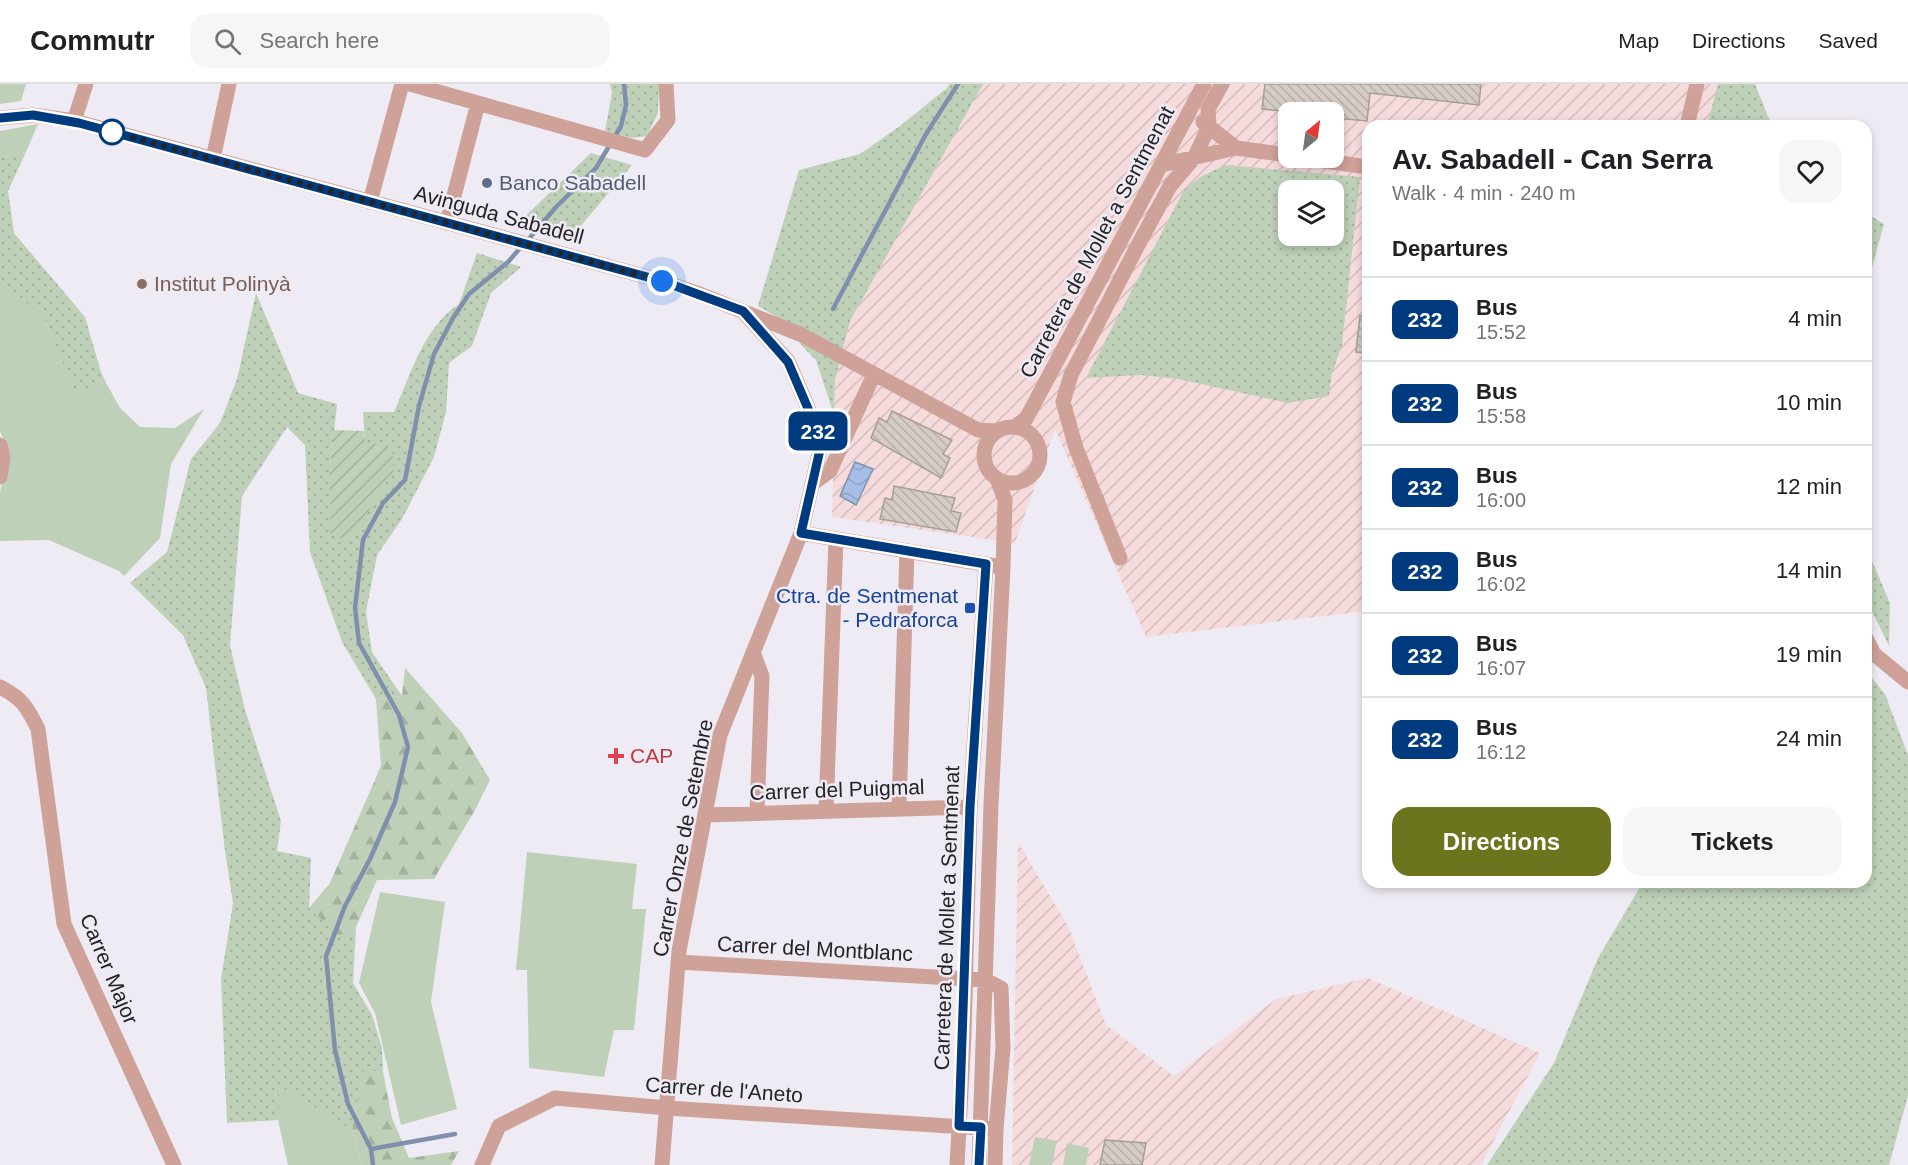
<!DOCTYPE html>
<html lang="en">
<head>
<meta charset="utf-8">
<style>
  body { margin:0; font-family:Helvetica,sans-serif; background:#f6f6f6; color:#202124; height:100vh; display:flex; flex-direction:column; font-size:22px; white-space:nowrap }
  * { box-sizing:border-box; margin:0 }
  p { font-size:20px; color:#757577 }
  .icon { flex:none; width:33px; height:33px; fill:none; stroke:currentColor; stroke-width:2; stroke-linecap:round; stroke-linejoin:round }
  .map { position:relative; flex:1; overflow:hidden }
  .details { position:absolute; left:1362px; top:36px; width:510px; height:768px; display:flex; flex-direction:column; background:#fff; border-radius:18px; box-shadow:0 3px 9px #0003 }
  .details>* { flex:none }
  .badge { padding:0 12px; border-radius:9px; font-size:21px; line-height:39px }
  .needle { width:39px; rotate:29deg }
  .buttons { position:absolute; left:1278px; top:18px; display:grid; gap:12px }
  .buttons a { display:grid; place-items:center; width:66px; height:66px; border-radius:12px; background:#fff; box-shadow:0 3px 9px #0003; font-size:30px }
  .you { position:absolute; width:30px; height:30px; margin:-15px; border:4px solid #fff; border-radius:50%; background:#1a73e8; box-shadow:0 0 0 9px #1a73e833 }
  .map>.badge { position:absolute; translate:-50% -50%; box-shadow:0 0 0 3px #fff }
  h2 { padding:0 30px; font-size:22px; line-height:54px }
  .round { display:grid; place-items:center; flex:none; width:63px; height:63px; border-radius:18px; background:#f6f6f6 }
  .overview { display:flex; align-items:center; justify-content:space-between; height:102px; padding:0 30px }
  h1 { font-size:28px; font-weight:600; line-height:45px }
  .button { display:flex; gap:12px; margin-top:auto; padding:12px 30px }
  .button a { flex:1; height:69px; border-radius:18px; background:#6c741d; color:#fff; font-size:24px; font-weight:600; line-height:69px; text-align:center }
  .button a+a { background:#f6f6f6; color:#202124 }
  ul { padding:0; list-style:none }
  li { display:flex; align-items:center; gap:18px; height:84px; padding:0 30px; border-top:2px solid #e0e0e0 }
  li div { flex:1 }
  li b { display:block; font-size:22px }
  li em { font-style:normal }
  li .badge { min-width:66px; font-weight:700; text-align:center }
  header { display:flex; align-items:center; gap:36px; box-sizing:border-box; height:84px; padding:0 30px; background:#fff; border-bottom:2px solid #e0e0e0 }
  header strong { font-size:28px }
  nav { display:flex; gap:33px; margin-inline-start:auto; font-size:21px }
  .search { width:420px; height:54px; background:#f6f6f6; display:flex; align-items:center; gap:15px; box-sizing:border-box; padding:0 21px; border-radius:18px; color:#757577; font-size:22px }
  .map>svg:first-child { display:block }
  .industrial { fill:url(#industrial-furrows); fill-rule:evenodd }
  .grass { fill:url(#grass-dots); fill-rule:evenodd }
  .forest { fill:url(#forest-firs) }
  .park { fill:#bed0b7 }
  .garden { fill:url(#garden-furrows) }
  .water { fill:url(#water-waves); stroke:#7f90ac; stroke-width:1.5 }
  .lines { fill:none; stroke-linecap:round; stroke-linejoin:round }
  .stream { stroke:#7f90ac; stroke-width:4.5 }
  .building { fill:url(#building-back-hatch); stroke:#a69e98; stroke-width:1.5 }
  .minor { stroke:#cea199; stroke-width:15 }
  .line-casing { stroke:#fff; stroke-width:14 }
  .line { stroke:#003b80; stroke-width:9 }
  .walk { stroke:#242326; stroke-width:6; stroke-dasharray:0 10.8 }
  .stop-dot { fill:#fff; stroke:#003b80; stroke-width:3 }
  .service-dot { fill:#5c6f8a; stroke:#efebf4; stroke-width:2 }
  .education-dot { fill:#8d6e63; stroke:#efebf4; stroke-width:2 }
  .transit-dot { fill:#1a4fb4; stroke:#efebf4; stroke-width:2 }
  .health-dot { fill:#e0444e; stroke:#efebf4; stroke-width:2 }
  .labels { text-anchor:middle; stroke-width:5; stroke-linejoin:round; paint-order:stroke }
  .service-label { font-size:21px; fill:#4e5e75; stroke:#efebf4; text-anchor:start }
  .street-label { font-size:21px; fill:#242326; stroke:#efebf4 }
  .education-label { font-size:21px; fill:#785e54; stroke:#efebf4; text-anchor:start }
  .transit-label { font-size:21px; fill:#164399; stroke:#efebf4; text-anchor:end }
  .health-label { font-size:21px; fill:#be3a42; stroke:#efebf4; text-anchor:start }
</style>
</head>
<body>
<header>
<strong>Commutr</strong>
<div class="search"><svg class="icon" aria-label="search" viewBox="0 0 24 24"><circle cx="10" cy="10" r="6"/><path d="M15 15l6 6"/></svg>Search here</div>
<nav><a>Map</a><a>Directions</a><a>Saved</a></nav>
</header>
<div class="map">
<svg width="1908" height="1081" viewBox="0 0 1908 1081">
  <defs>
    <pattern id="industrial-furrows" width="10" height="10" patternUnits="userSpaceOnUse" patternTransform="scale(1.5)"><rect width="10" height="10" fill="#f6dbdc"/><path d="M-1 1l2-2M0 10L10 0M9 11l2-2" fill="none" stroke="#d3bcbd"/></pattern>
    <pattern id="grass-dots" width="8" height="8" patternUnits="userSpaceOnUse" patternTransform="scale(1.5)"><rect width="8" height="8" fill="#bed0b7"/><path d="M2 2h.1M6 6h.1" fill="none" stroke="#a3b29d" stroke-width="1.8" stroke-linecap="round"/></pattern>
    <pattern id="forest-firs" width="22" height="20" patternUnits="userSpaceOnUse" patternTransform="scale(1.5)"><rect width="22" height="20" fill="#bed0b7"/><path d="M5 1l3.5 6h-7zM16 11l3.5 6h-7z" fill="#a3b29d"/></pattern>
    <pattern id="garden-furrows" width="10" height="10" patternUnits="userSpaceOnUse" patternTransform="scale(1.5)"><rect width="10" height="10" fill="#bed0b7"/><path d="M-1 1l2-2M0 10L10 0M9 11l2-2" fill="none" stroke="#a3b29d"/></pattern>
    <pattern id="water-waves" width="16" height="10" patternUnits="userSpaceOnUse" patternTransform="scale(1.5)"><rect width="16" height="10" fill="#a6bee5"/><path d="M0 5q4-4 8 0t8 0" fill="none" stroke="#8fa3c4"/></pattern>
    <pattern id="building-back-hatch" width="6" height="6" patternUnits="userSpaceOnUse" patternTransform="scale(1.5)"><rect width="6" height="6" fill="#d5ccc6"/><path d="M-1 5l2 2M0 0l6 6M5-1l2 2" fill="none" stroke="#b7afaa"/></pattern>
  </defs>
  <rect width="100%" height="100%" fill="#efebf4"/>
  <!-- industrial -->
  <path class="industrial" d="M983,0H1727L1717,42H1368V527L1146,553L1055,345L1015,459L832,433L835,296L850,237ZM1288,28H1334V74H1288ZM1288,106H1334V152H1288Z
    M1018,758L1069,844L1106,941L1174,992L1276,915L1368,894L1540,969L1481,1081H1012Z"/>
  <!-- grass -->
  <path class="grass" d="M610,0H659L658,29L647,52L631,54L605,47L612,9Z
    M950,0H983L850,237L835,296L834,331L816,276L804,264L780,235L758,222L799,86L860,70L900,42L947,4Z
    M1718,0H1755L1772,42H1707Z
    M26,68L8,107L14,149L85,233L101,288L105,297L76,311L44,234L0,196V74Z
    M591,69L632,81L569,156L515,142Z
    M1226,81L1360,93L1342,261L1332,289L1329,312L1288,319L1178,295L1141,291L1086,294L1184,106L1202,92ZM1288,106H1334V152H1288Z
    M1866,129L1884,140L1866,205Z
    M477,169L521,183L491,209L472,262L449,279L446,328L434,373L402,435L377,471L366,528L372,568L402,612L376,615L342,558L310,468L305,361L287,343L242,412L230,561L245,626L281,737L277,767L311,774L309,824L346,858L356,843L353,899L372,931L382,964L383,988L363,987L352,1046L280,1003L279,1036L227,1039L221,895L233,819L225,767L206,604L183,551L130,499L167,468L191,375L220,339L237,295L256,209L298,309L337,320L330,384L365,358L363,328H394C411,290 423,244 459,220Z
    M1866,463L1890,519L1889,562L1866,515Z
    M1866,587L1885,610L1908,671V1012L1889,1081H1487L1554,979L1598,874L1643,798H1866Z"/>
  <!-- forest -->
  <path class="forest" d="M405,584L462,649L490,696L475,726L434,795L377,796L356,843L346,859L309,824L330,799L381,682L376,615L402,612Z
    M363,986L383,988L392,1034L409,1074L459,1067L451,1081H362L352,1046Z"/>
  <!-- park -->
  <path class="park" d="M0,0H26L21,17L0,20Z
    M38,40L26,68L0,74V47Z
    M0,196L44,234L76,310L105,297L120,324L140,343L175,344L204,325L171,380L160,454L124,492L119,487L49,456L0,457C0,442 0,424 0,409C4,385 15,373 0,348Z
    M527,768L637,780L632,825H646L634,946H614L604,993L529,984L527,886H516Z
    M380,808L445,818L431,918L457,1025L401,1041L375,929L359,899Z
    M280,1002L352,1046L362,1081H288L278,1036Z
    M1035,1053L1057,1057L1052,1081H1029Z
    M1067,1059L1089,1064L1086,1081H1063Z"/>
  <!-- garden -->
  <path class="garden" d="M334,346L364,347L365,358L392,363L394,386L349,459L330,449V384Z"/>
  <!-- water -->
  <path class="water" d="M855,378L873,385L856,421L840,412Z"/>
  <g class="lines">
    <!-- stream -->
    <path class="stream" d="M527,157L556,123L596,84L621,42L626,21L624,0
      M833,225L926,50L958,0
      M371,1065L455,1050
      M373,1081L371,1065L348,1020L335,966L326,872L345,822L370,775L395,718L408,663L399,631L359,559L355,524L363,456L383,419L405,396L419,322L434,270L453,234L469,210L508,178L521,163"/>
  </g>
  <!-- building -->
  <path class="building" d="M1265,0H1481L1479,21L1370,9L1367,37L1334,34V28H1290L1262,25Z
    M1360,232H1368V269L1356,268Z
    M892,327L952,356L943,370L950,374L941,394L871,354L879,334L887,338Z
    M894,402L955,414L951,427L961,429L956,448L880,435L885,414L892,416Z
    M1105,1056L1146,1059L1142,1081H1100Z"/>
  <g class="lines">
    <!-- minor -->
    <path class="minor" d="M410,0L645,66L668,36L666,0
      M0,34L33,31L74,37L662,197L697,209L802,251L978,346L996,347
      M74,37L86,0
      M1203,38L1236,64
      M1687,42L1697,0
      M1303,74L1368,83
      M213,75L229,0
      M1161,81L1236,64L1288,71
      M370,118L402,0
      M447,139L478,19
      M1014,343L1026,335L1204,0
      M984 371a28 28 0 1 1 56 0a28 28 0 1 1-56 0Z
      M0,361L3,374L0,393
      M812,400L830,387L874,290
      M801,449L996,482
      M1120,474L1076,364L1063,318L1071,291L1137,163L1170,102L1194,74L1209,43L1208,25L1222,0
      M1866,554L1874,570L1908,598
      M753,568L762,592L757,729
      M0,603C23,615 27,623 38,645L64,840L174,1081
      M899,724L907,467
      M826,727L836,455
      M705,731L970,723
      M678,878L986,896L1001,904L1003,964L996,1045L995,1081
      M482,1081L499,1042L555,1014L667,1024L996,1045
      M662,1081L679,867L720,651L801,449L822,357L788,277L745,230
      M957,1081L964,951L970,723L986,480
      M979,1081L991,721L1003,483L1005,416L997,395"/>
  </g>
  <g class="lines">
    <!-- line casing -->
    <g class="line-casing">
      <path id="line" d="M0,34L33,31L79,39L662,197L743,227L788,278L822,357L801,449L986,480L970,723L959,1042L981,1043L979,1081"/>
    </g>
    <!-- line -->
    <use href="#line" class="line"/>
    <!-- walk -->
    <path class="walk" d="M112,48L662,197"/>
  </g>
  <!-- markers -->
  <circle class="stop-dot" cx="112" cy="48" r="12"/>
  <circle class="service-dot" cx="487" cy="99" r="6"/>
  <circle class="education-dot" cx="142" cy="200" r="6"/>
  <rect class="transit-dot" x="964" y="518" width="12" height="12" rx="3"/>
  <path class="health-dot" d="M613 663h6v6h6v6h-6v6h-6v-6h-6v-6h6z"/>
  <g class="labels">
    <!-- service labels -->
    <g class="service-label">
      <text x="499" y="106">Banco Sabadell</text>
    </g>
    <!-- street labels -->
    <g class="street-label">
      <text transform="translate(499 131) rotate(15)" y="7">Avinguda Sabadell</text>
      <text transform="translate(1097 158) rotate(-62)" y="7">Carretera de Mollet a Sentmenat</text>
      <text transform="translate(837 706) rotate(-2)" y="7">Carrer del Puigmal</text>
      <text transform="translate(683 754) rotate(-79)" y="7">Carrer Onze de Setembre</text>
      <text transform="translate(947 834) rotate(-88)" y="7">Carretera de Mollet a Sentmenat</text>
      <text transform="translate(815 865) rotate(3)" y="7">Carrer del Montblanc</text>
      <text transform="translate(109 885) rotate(67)" y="7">Carrer Major</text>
      <text transform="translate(724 1006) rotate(4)" y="7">Carrer de l'Aneto</text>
    </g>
    <!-- education labels -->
    <g class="education-label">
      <text x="154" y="207">Institut Polinyà</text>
    </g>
    <!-- transit labels -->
    <g class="transit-label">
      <text x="958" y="519">Ctra. de Sentmenat<tspan x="958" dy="24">- Pedraforca</tspan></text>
    </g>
    <!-- health labels -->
    <g class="health-label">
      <text x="630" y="679">CAP</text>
    </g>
  </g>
</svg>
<div class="buttons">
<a><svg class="needle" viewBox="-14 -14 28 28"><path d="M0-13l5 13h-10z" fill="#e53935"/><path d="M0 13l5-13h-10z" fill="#757577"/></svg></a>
<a><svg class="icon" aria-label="layers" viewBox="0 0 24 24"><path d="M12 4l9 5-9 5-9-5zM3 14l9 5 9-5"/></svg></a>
</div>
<div class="you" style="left:662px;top:197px"></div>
<b class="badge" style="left:818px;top:347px;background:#003b80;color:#fff">232</b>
<section class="details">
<div class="overview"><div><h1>Av. Sabadell - Can Serra</h1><p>Walk · 4 min · 240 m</p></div><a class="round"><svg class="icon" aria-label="heart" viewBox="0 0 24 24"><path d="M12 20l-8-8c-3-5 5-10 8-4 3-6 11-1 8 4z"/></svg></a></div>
<h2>Departures</h2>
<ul>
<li><span class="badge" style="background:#003b80;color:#fff">232</span><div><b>Bus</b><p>15:52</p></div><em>4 min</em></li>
<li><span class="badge" style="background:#003b80;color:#fff">232</span><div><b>Bus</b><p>15:58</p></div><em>10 min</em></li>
<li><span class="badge" style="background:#003b80;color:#fff">232</span><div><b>Bus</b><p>16:00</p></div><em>12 min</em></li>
<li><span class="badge" style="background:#003b80;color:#fff">232</span><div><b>Bus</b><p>16:02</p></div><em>14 min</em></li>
<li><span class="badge" style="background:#003b80;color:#fff">232</span><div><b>Bus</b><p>16:07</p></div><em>19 min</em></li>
<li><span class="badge" style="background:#003b80;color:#fff">232</span><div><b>Bus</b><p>16:12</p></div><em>24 min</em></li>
</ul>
<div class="button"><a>Directions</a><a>Tickets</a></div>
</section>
</div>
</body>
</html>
